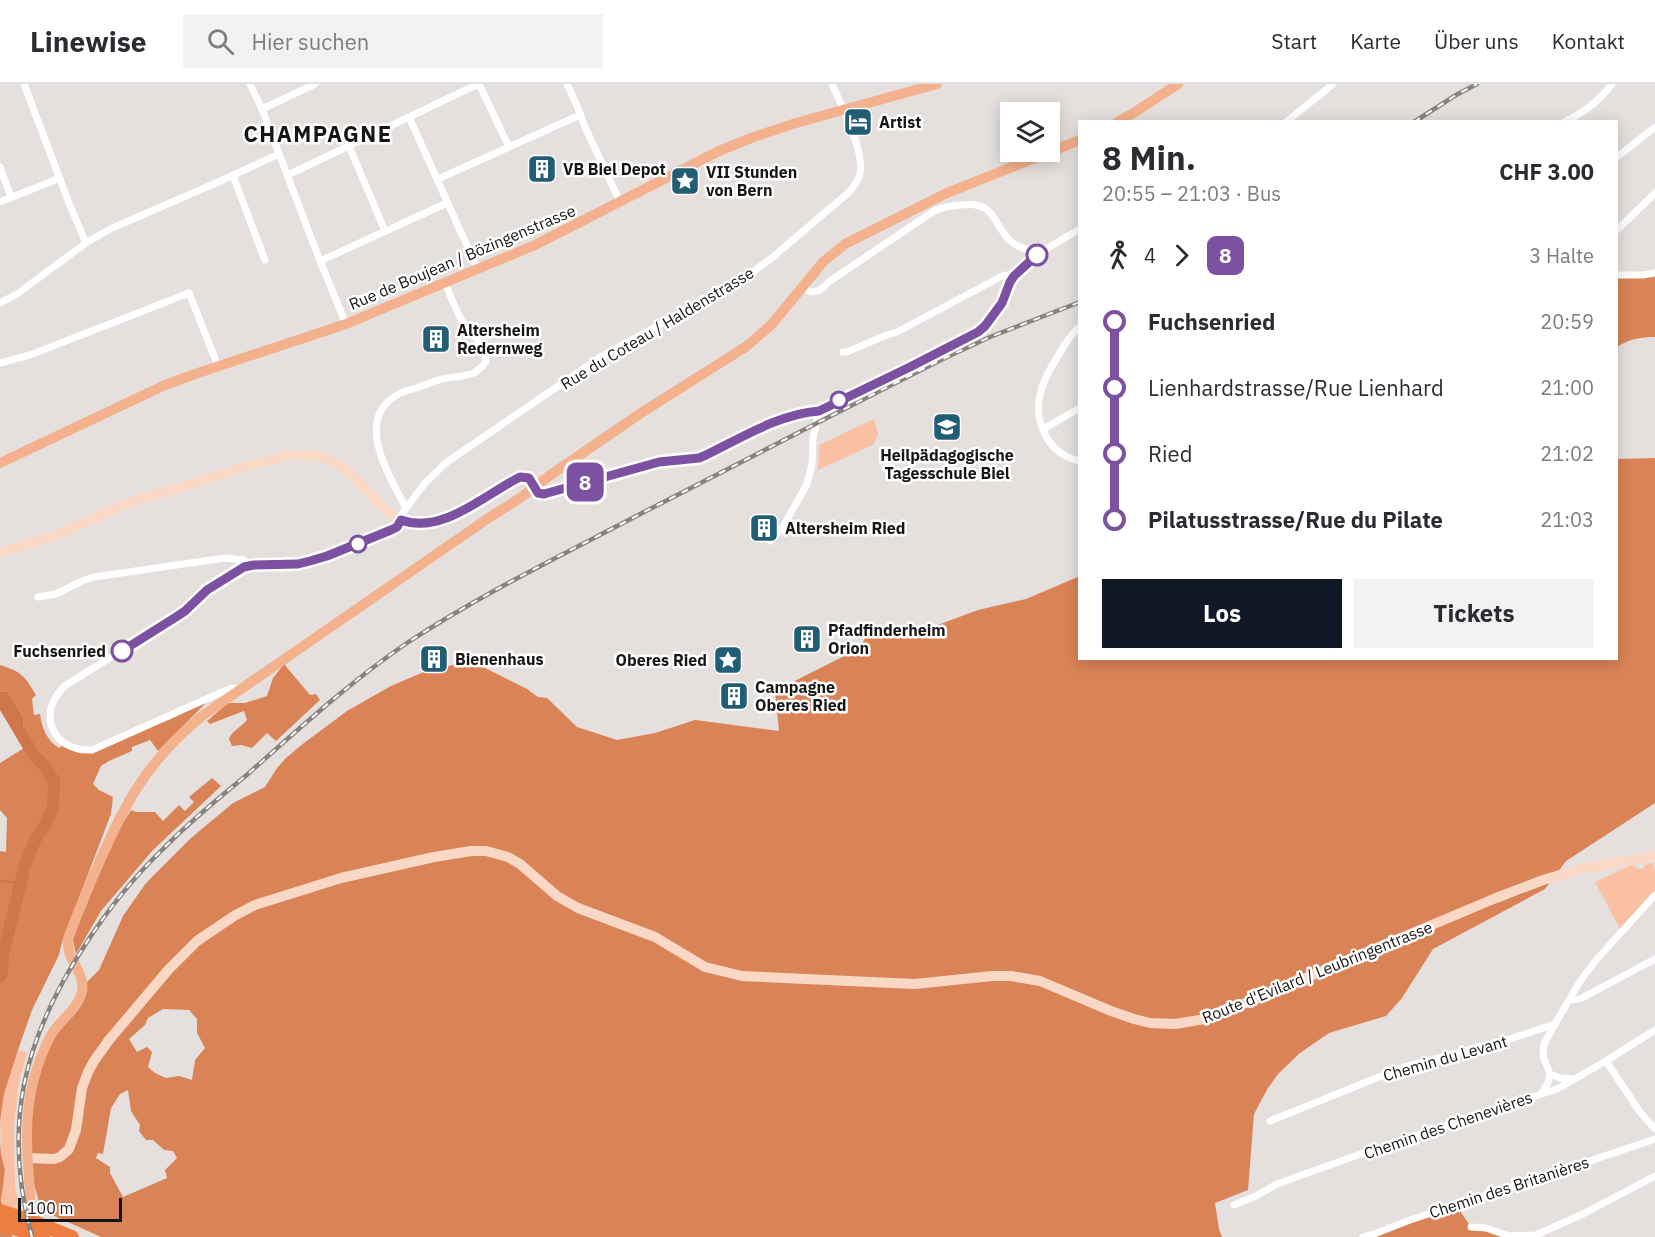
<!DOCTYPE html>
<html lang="de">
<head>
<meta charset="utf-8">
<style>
  body { margin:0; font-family:"IBM Plex Sans",sans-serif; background:#f2f2f3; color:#2b2b33; height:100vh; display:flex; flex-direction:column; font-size:22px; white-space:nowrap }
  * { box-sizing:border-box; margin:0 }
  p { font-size:20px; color:#7c7c81 }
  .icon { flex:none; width:33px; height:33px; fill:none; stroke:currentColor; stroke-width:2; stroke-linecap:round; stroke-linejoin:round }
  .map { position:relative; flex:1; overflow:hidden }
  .drawer { position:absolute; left:1078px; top:36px; width:540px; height:540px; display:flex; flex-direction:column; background:#fff; border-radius:0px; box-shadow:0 3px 15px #0003 }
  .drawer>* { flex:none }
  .badge { padding:0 12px; border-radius:9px; font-size:21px; line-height:39px }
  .tools { position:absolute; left:1000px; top:18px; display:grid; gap:12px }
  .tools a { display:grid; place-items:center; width:60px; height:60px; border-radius:0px; background:#fff; box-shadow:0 3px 15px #0003; font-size:30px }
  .scale { position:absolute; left:18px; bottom:15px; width:104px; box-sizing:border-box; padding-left:6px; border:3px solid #161514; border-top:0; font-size:16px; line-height:21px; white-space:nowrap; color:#161514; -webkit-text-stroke:4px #fff; paint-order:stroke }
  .map>.badge { position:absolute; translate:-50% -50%; box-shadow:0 0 0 3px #fff }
  .legs { display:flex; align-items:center; gap:9px; height:66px; padding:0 24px; font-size:20px }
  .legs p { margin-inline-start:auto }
  .head { display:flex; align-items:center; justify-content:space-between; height:102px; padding:0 24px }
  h1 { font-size:33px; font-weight:700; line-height:45px }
  .cta { display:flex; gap:12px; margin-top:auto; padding:12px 24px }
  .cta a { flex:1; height:69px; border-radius:0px; background:#111827; color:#fff; font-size:24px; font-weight:700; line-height:69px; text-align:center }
  .cta a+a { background:#f2f2f3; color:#2b2b33 }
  ul { padding:0 24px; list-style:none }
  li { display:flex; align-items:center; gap:21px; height:66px; font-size:22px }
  li i { display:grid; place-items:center; width:9px; height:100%; margin:0 8px; background:currentColor }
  li i::after { content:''; width:15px; height:15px; margin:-8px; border:4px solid; border-radius:50%; background:#fff }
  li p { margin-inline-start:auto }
  li:first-child i { background:linear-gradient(#0000 50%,currentColor 0) }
  li:last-child i { background:linear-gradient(currentColor 50%,#0000 0) }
  header { display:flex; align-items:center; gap:36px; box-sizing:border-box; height:84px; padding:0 30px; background:#fff; border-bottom:2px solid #e1e1e2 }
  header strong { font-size:28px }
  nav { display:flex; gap:33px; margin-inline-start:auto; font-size:21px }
  .search { width:420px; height:54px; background:#f2f2f3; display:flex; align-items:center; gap:15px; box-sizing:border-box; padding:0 21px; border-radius:0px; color:#7c7c81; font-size:22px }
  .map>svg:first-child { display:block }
  .green { fill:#fac0a4 }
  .forest { fill:#da8357; fill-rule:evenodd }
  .water { fill:#ce774c }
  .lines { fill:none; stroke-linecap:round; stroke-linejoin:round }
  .stream { stroke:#ce774c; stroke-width:2 }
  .river { stroke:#ce774c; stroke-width:12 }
  .street { stroke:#fff; stroke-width:7 }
  .secondary { stroke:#fad8c6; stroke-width:10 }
  .primary { stroke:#f4b18d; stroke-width:10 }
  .highway { stroke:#ed7d41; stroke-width:14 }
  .rail-casing { stroke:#868381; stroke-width:4.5 }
  .rail { stroke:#fff; stroke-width:2; stroke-dasharray:7; stroke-linecap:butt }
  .line-1-casing { stroke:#fff; stroke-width:14 }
  .line-1 { stroke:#7c51a1; stroke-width:9 }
  .stop-1-dot { fill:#fff; stroke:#7c51a1; stroke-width:3 }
  .labels { text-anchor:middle; stroke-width:5; stroke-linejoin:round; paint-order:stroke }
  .poi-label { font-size:16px; font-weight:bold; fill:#161514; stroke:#fff; text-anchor:start }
  .street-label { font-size:16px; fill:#161514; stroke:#fff }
  .stop-label { font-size:16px; font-weight:bold; fill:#161514; stroke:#fff; text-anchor:end }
  .district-label { font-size:22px; font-weight:bold; letter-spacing:1.5px; fill:#161514; stroke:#fff }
</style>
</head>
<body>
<header>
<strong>Linewise</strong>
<div class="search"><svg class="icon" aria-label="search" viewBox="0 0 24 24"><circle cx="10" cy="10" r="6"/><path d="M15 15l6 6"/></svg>Hier suchen</div>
<nav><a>Start</a><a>Karte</a><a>Über uns</a><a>Kontakt</a></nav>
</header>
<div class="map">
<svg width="1655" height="1153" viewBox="0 0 1655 1153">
  <rect width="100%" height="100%" fill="#e5e0dd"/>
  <!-- green -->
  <path class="green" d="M874,335L878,350L874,360L818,386L819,361Z
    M1655,778L1653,781L1655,786V807L1620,845L1595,798L1633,780L1634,784L1637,783L1638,785L1644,784V781Z
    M18,966L27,969L19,998L14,1042L15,1104L21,1127L3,1121C0,1112 1,1097 6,1090L2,1082L1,1070L0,1037L4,1010Z"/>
  <!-- forest -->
  <path class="forest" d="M1655,189V253C1641,253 1629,255 1617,263V191Z
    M1655,374V719L1566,777L1545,805L1433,865L1402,914L1386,932L1329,949L1300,969L1278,990L1268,1004L1254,1030L1248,1106L1215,1119L1219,1145L1222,1153H101L41,1126L27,1074L35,990L83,902L99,886L123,832L146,799L191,754L233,719L265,703L277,684L286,674L304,659L347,627L391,602L426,587L471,577L527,605L538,613L547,614L577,643L617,656L655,649L695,636L779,647L775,607L846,571C860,567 862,560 868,548L927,545L978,526L1026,515L1080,492V574H1617V375ZM163,925L189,926L197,935V949L205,964L195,976L192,996L179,992L166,994L155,989L148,983L152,968L147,963L137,968L129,955L145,941L148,934ZM128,1006L131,1027L140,1041L139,1047L146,1056H153L164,1066L173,1067L177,1074L165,1086L167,1094L123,1113L110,1089V1083L96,1074L98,1069L103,1070L111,1024L120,1010Z
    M284,580L310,611L316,610L320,616L276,657L267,649L252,664L241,661L232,662L229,655C231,648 241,643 247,636L244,627L210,640L207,637L228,619H245L267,612L273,594Z
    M0,581C22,588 24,591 36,611L32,615L34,631L40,630C42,644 47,657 59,664L62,662L79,669L93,665L171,635L209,616L158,667L150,656L132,663V667L109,677L101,682L93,700L99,706L113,713L111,730L62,858L59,871L32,926L18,966L4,1010L0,1037V767L6,768L7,734L0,726V679L24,664L23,633L8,608L0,607Z
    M212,694L221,702L152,767L101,827L76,870L73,857L75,845L117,749L131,726L136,728H155L163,737L179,721L185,727L194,718L189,713Z
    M0,1057L1,1070L5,1086L1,1116L8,1146L13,1153H0Z
    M1456,1121L1471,1143L1509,1152L1537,1153H1363Z"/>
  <!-- water -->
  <path class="water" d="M0,607L8,608L23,633L24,664L0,626Z"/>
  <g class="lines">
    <!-- stream -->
    <path class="stream" d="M0,797L20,799"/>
    <!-- river -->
    <path class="river" d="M0,618L6,624L33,670L45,683L54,697L53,724L45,741L35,756L25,781L3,871L2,890L0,893"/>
    <!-- street -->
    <path class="street" d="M24,0L69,119L86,159
      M250,0L262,25L320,177L346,240
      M479,0L509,63
      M567,0L578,24L585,43L620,118
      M262,25L315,0
      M409,33L478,186
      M1286,38L1333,0
      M1564,38C1584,29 1599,17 1612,0
      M349,62L385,147
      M1617,73L1655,43
      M0,83L11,113
      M288,91L478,0
      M233,92L265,176
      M438,95L580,31
      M0,118L60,94
      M1617,146L1655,109
      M320,177L447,119
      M1617,191H1643L1655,189
      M802,203L811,208L819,207L830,197L934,127C942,123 951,122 961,121C998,116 992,143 1013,159C1021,165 1031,167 1040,169
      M0,219L17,210L86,159L110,145L216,99L279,70
      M1080,242C1071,251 1064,261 1058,272C1041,298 1030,325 1047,354C1054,366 1066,374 1080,377
      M843,268H847L884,252L897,248L1004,191L1014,192
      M0,279L30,271L189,209L218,282
      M1043,345L1080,324
      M534,404L538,409L544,410L659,378L699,373L706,371L780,336L804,329L819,327L910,283L978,248C988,240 999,228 1004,215C1006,208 1008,200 1012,194C1027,174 1058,158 1080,145
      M406,424C390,393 352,334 399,310C404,307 410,306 416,304C426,301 436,296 447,294C462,292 477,293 486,277C486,261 469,248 461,235C455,224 450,211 445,199
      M398,435L425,399L447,378L602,272L722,207L754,187L773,173L848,109C854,103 858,98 860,89C865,68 841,21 832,0
      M770,457L783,443L807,400L812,380L813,354L819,327
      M38,513L56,510L82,497L94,493L225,474L244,476L249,482
      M241,605L232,604L222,608L92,666C52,668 35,628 66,601L176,533L185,527L207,506L247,482L261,480H298L310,477L327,472L391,446L397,443L401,436
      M1570,916L1580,915L1655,875
      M1606,977L1640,1028L1655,1045
      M1550,990L1560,994L1573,995
      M1541,1010L1548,999L1550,990L1543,972L1544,960L1555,940L1581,896L1597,875L1655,811
      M1270,1037L1401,984L1510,955L1555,940
      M1234,1121L1256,1112L1277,1100L1366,1068L1557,1005L1606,977L1655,946
      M1471,1143L1486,1144L1509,1152L1536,1151L1583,1130L1655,1092
      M1363,1153L1374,1150L1410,1136L1524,1099L1655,1055"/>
    <!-- secondary -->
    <path class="secondary" d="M0,468C19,463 38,458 57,451C82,441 106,427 132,418C162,408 192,400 223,390C247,383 272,373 297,371C368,365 370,451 431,439C460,434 492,406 520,393L529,394L534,404
      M27,1074L54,1075L60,1073L69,1065L76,1046L82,1004L88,988L94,977L109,956L169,885L197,857L234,832L255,821L341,794L434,773L471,767H486L508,773L520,780L557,812L578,824L655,853L705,883L742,892L915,900L992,892H1011L1040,897L1111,927L1134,935L1150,939L1175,940L1205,935L1222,929L1496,814L1543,796L1580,785L1655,772"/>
    <!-- primary -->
    <path class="primary" d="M1117,38L1135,28L1178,0
      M0,379L165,301L201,288L346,240L535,161L719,67L751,54L796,39L937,0
      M39,1142C36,1136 33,1131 31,1125C30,1119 30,1113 30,1107C27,1071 24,1034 33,998C37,982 43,966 51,951C60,936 79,924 82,907C86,888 65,875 68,855C75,835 84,815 92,795C121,727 143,680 202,632L487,435L520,414L549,392L641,329L747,262L772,240L823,178L845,160L947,109L1080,56"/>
    <!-- highway -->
    <path class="highway" d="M0,1127L34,1138L72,1153
      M0,1140L43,1153"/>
    <!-- rail casing -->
    <g class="rail-casing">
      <path id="rail" d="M1414,38L1456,11L1477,0
        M32,1153C2,1042 23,956 85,861C107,827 133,794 162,766C189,738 219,714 249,689C300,644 351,597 407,559C483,509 566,469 646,427C746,376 845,324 945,274L990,253L1080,218"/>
    </g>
    <!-- rail -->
    <use href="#rail" class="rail"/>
  </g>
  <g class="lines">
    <!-- line-1 casing -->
    <g class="line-1-casing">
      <path id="line-1" d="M122,567L176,533L185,527L207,506L244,483L254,481L298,480L310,477L327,472L391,446L397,443L401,436C442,451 484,411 520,393L529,394L538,409L544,410L659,378L699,374L706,371C741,354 779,330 819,327L910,283L978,248L985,242L1002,219L1010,198L1014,192L1037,171"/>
    </g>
    <!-- line-1 -->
    <use href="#line-1" class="line-1"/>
  </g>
  <!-- icons -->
  <defs>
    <g id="hotel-square" transform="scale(1.5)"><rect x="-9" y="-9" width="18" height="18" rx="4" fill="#215e76" stroke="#fff"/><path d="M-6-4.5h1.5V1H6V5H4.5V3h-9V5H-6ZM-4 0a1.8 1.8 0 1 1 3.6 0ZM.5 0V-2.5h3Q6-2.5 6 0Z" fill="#fff"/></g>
    <g id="building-square" transform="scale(1.5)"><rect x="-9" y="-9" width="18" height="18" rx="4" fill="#215e76" stroke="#fff"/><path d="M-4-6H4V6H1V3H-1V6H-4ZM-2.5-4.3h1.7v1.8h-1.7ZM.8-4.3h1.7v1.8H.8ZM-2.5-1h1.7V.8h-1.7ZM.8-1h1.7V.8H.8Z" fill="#fff"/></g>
    <g id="sight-square" transform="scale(1.5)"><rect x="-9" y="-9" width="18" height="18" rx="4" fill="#215e76" stroke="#fff"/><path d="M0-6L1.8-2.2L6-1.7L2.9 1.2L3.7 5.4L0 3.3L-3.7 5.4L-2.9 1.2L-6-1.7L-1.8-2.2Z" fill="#fff"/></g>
    <g id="school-square" transform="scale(1.5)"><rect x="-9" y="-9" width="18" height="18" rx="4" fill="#215e76" stroke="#fff"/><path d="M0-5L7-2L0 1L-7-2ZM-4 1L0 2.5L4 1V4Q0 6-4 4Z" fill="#fff"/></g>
  </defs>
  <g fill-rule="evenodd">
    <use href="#hotel-square" x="858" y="38"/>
    <use href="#building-square" x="542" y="85"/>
    <use href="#sight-square" x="685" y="97"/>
    <use href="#building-square" x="436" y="255"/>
    <use href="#school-square" x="947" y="343"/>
    <use href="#building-square" x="764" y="444"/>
    <use href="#building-square" x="807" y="555"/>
    <use href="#building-square" x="434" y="575"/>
    <use href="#sight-square" x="728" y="576"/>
    <use href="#building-square" x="734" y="612"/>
  </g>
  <!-- markers -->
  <g class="stop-1-dot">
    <circle cx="1037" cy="171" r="10"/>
    <circle cx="839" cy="316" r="8"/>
    <circle cx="358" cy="460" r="8"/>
    <circle cx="122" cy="567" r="10"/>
  </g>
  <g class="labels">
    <!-- poi labels -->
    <g class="poi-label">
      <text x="879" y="44">Artist</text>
      <text x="563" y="91">VB Biel Depot</text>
      <text x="706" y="94">VII Stunden<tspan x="706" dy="18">von Bern</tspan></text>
      <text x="457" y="252">Altersheim<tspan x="457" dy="18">Redernweg</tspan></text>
      <text x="947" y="377" text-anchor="middle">Heilpädagogische<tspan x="947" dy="18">Tagesschule Biel</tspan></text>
      <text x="785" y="450">Altersheim Ried</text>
      <text x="828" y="552">Pfadfinderheim<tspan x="828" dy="18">Orion</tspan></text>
      <text x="455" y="581">Bienenhaus</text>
      <text x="707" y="582" text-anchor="end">Oberes Ried</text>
      <text x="755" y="609">Campagne<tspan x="755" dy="18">Oberes Ried</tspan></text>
    </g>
    <!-- street labels -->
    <g class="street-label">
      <text transform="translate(462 173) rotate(-23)" y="6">Rue de Boujean / Bözingenstrasse</text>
      <text transform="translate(657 244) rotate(-31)" y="6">Rue du Coteau / Haldenstrasse</text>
      <text transform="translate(1317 888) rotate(-22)" y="6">Route d'Evilard / Leubringentrasse</text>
      <text transform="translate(1445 974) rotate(-16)" y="6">Chemin du Levant</text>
      <text transform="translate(1448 1041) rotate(-19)" y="6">Chemin des Chenevières</text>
      <text transform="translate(1509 1103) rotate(-18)" y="6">Chemin des Britanières</text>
    </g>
    <!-- stop labels -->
    <g class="stop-label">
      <text x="106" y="573">Fuchsenried</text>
    </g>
    <!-- district labels -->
    <g class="district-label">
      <text x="318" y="58">CHAMPAGNE</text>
    </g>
  </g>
</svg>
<div class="tools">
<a><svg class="icon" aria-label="layers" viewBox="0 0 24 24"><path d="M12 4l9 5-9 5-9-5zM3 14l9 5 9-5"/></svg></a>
</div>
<div class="scale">100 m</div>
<b class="badge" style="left:585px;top:398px;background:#7c51a1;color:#fff">8</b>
<section class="drawer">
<div class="head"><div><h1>8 Min.</h1><p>20:55 – 21:03 · Bus</p></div><b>CHF 3.00</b></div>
<div class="legs"><svg class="icon" aria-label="walk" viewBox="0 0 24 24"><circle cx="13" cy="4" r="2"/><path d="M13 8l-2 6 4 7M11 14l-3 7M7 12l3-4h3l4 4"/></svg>4<svg class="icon" aria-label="forward" viewBox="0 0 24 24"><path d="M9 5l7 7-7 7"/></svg><b class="badge" style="background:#7c51a1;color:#fff">8</b><p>3 Halte</p></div>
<ul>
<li><i style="color:#7c51a1"></i><b>Fuchsenried</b><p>20:59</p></li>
<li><i style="color:#7c51a1"></i><span>Lienhardstrasse/Rue Lienhard</span><p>21:00</p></li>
<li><i style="color:#7c51a1"></i><span>Ried</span><p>21:02</p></li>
<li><i style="color:#7c51a1"></i><b>Pilatusstrasse/Rue du Pilate</b><p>21:03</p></li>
</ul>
<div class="cta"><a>Los</a><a>Tickets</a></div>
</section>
</div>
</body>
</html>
